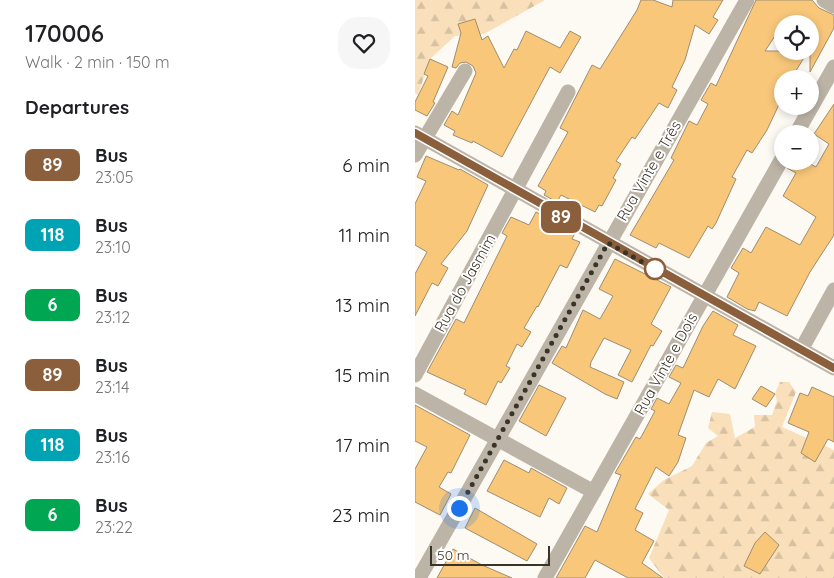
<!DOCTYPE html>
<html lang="en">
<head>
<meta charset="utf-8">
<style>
  body { margin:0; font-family:Quicksand,sans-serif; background:#f6f6f6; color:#202124; height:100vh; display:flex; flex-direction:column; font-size:19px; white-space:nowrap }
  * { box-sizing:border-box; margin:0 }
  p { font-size:16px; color:#757577 }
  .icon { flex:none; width:28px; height:28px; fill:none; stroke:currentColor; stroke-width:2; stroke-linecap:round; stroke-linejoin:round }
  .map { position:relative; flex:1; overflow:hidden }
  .sheet { display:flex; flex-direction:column; background:#fff; width:415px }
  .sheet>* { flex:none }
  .badge { padding:0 10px; border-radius:8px; font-size:18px; line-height:32px }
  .controls { position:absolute; left:359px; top:15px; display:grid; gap:10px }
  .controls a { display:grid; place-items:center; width:45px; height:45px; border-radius:50%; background:#fff; box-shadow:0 2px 8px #0003; font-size:25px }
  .scale { position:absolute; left:15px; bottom:12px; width:120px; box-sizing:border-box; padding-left:5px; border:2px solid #3a3327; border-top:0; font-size:14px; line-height:18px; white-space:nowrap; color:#3a3327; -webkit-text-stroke:4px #fff; paint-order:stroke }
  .you { position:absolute; width:25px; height:25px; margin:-12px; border:4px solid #fff; border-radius:50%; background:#1a73e8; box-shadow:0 0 0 8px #1a73e833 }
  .map>.badge { position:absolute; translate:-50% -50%; box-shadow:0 0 0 2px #fff }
  h2 { padding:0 25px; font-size:19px; line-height:45px }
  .round { display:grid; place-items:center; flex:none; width:52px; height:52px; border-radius:20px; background:#f6f6f6 }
  .headline { display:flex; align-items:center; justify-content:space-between; height:85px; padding:0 25px }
  h1 { font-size:24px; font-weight:600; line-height:38px }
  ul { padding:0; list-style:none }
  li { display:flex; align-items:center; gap:15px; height:70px; padding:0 25px }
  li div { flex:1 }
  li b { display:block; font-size:19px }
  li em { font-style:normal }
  li .badge { min-width:55px; font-weight:700; text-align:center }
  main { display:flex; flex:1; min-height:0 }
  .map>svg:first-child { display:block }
  .forest { fill:url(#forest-firs) }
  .building { fill:#f8c77a; stroke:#9f8d71 }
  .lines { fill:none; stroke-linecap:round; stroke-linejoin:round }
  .minor { stroke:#bdb4a8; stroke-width:15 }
  .line-casing { stroke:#fff; stroke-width:11 }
  .line { stroke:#8b5e3c; stroke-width:8 }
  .walk { stroke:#3a3327; stroke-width:5; stroke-dasharray:0 9 }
  .stop-dot { fill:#fff; stroke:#8b5e3c; stroke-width:2.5 }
  .labels { text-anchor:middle; stroke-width:4; stroke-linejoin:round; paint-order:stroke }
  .street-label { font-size:15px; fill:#3a3327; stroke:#fff }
</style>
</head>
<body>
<main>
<section class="sheet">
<div class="headline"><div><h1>170006</h1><p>Walk · 2 min · 150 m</p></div><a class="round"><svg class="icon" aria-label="heart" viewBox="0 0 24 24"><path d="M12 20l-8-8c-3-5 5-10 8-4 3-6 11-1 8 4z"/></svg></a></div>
<h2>Departures</h2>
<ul>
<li><span class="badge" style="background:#8b5e3c;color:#fff">89</span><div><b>Bus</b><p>23:05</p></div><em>6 min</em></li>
<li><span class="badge" style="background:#00a3b4;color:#fff">118</span><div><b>Bus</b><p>23:10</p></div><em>11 min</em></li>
<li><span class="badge" style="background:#00a651;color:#fff">6</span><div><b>Bus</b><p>23:12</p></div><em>13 min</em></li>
<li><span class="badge" style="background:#8b5e3c;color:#fff">89</span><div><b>Bus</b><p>23:14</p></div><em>15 min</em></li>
<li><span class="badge" style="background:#00a3b4;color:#fff">118</span><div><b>Bus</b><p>23:16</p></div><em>17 min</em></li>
<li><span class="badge" style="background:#00a651;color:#fff">6</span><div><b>Bus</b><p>23:22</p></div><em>23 min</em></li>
</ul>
</section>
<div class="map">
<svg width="419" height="578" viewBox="0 0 419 578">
  <defs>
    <pattern id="forest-firs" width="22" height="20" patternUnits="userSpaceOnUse" patternTransform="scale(1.25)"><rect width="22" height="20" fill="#f9e0bb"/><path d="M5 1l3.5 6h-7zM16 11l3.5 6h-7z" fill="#d6c1a1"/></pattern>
  </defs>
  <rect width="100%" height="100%" fill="#fdf9f3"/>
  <!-- forest -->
  <path class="forest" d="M0,0H130L69,34L40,36L15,59L3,95L0,93Z
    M365,382H374L381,392L367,427L419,450V578H249L234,558L254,510L233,494L249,480L277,466L291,443L303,436L293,428L297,412L315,414L320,438L340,427L339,415H357L362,401L360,393Z"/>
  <!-- building -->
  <path class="building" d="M226,0H238L257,7L258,0H308L298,17L303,20L294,34L280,25L270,60L257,87L262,90L253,108L244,103L220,139L217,137L201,161L206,164L198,178L201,180L187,206L184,205L180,212L146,195L142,202L129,195L131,191L123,186L153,132L145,128L177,65L185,69L222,10Z
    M341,0H397L404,8L419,15V28L395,72V24H368L350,51H393L376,79H368V96L352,130L337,153L332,150L317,177L321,179L301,223L297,229L293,226L274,258L244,243L241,248L215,235L259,160L256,158L274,121L282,125L293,104L286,100L296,83L301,86Z
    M60,19L67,40L73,36L89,68L99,49L102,50L111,31L145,48L155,31L166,37L145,73L135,67L87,157L58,141L57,143L38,135L40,131L29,125L37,111L43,115L61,73L58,66L51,62L45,63L41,68L37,67L46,33L43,24Z
    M15,59L33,67L18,102L20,103L12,116L0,110V102L13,76L9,74Z
    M419,104V235L395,272L372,316L344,302L340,311L332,309L312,297L324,273L316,268L328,248L336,253L351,227L385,245L401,217L368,196L381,173L372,168L376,161H390L401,167L414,144L399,134Z
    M11,156L44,170L45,169L73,185L52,231L26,264L33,268L23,286L17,283L0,316V274L12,252L0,245V204L11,181L2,177Z
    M121,212L160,233L157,239L165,242L152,268L145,265L123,307L122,306L109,328L116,332L107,347L102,344L91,366L95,368L86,383L83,381L71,405L49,394L51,390L12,372L41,319L49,323L92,236L87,233L96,217L114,225Z
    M200,259L256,287L236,324L247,331L238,346L236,345L217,382L203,375L216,350L189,338L176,362L175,367L209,382L202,399L190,394L137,363L147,346L151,348L168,310L185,319L198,296L184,289Z
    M298,311L323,325L318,335L341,346L320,389L303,379L294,397L279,390L263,435L271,438L263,462L254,476L241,467L220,509L228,513L220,530L239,541L227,563L248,578H213L180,560L170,578H141L170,526L182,532L206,475L200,473L221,437L225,439L240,411L236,409L242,398L254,404L266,383L254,377L261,365L268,368L288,326Z
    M124,385L151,398L131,436L104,421Z
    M346,386L360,394L351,407L337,399Z
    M397,387L419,397V442L413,439L400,462L386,453L394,432L373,423L385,393L393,396Z
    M0,405L55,435L36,473L33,472L24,487L36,494L25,515L0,502V469L12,447L0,441Z
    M89,460L114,473L116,468L152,488L144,504L134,498L125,517L72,491Z
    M60,508L122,544L112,561L50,528Z
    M350,532L364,545L345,574L329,566L340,543Z
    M38,549L67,565L97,578H22Z"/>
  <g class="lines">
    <!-- minor -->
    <path class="minor" d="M409,0L419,6
      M0,133L419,368
      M381,134L419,67
      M0,155L50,71
      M386,350L419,290
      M0,375L153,92
      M0,394L179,492
      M4,578L332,0
      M130,578L368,157"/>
  </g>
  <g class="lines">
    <!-- line casing -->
    <g class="line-casing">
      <path id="line" d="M0,133L419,368"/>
    </g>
    <!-- line -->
    <use href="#line" class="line"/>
    <!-- walk -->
    <path class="walk" d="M44,508L193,243L240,269"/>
  </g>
  <!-- markers -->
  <circle class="stop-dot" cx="240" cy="269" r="10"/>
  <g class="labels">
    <!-- street labels -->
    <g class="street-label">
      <text transform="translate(234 171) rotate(-60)" y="5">Rua Vinte e Três</text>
      <text transform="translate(50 283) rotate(-61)" y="5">Rua do Jasmim</text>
      <text transform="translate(251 364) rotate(-61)" y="5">Rua Vinte e Dois</text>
    </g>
  </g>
</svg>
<div class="controls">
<a><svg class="icon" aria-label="locate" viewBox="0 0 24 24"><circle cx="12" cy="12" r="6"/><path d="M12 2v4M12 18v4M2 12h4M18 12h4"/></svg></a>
<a>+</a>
<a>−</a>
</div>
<div class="scale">50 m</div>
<div class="you" style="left:44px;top:508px"></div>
<b class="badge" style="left:146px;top:217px;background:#8b5e3c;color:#fff">89</b>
</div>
</main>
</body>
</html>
